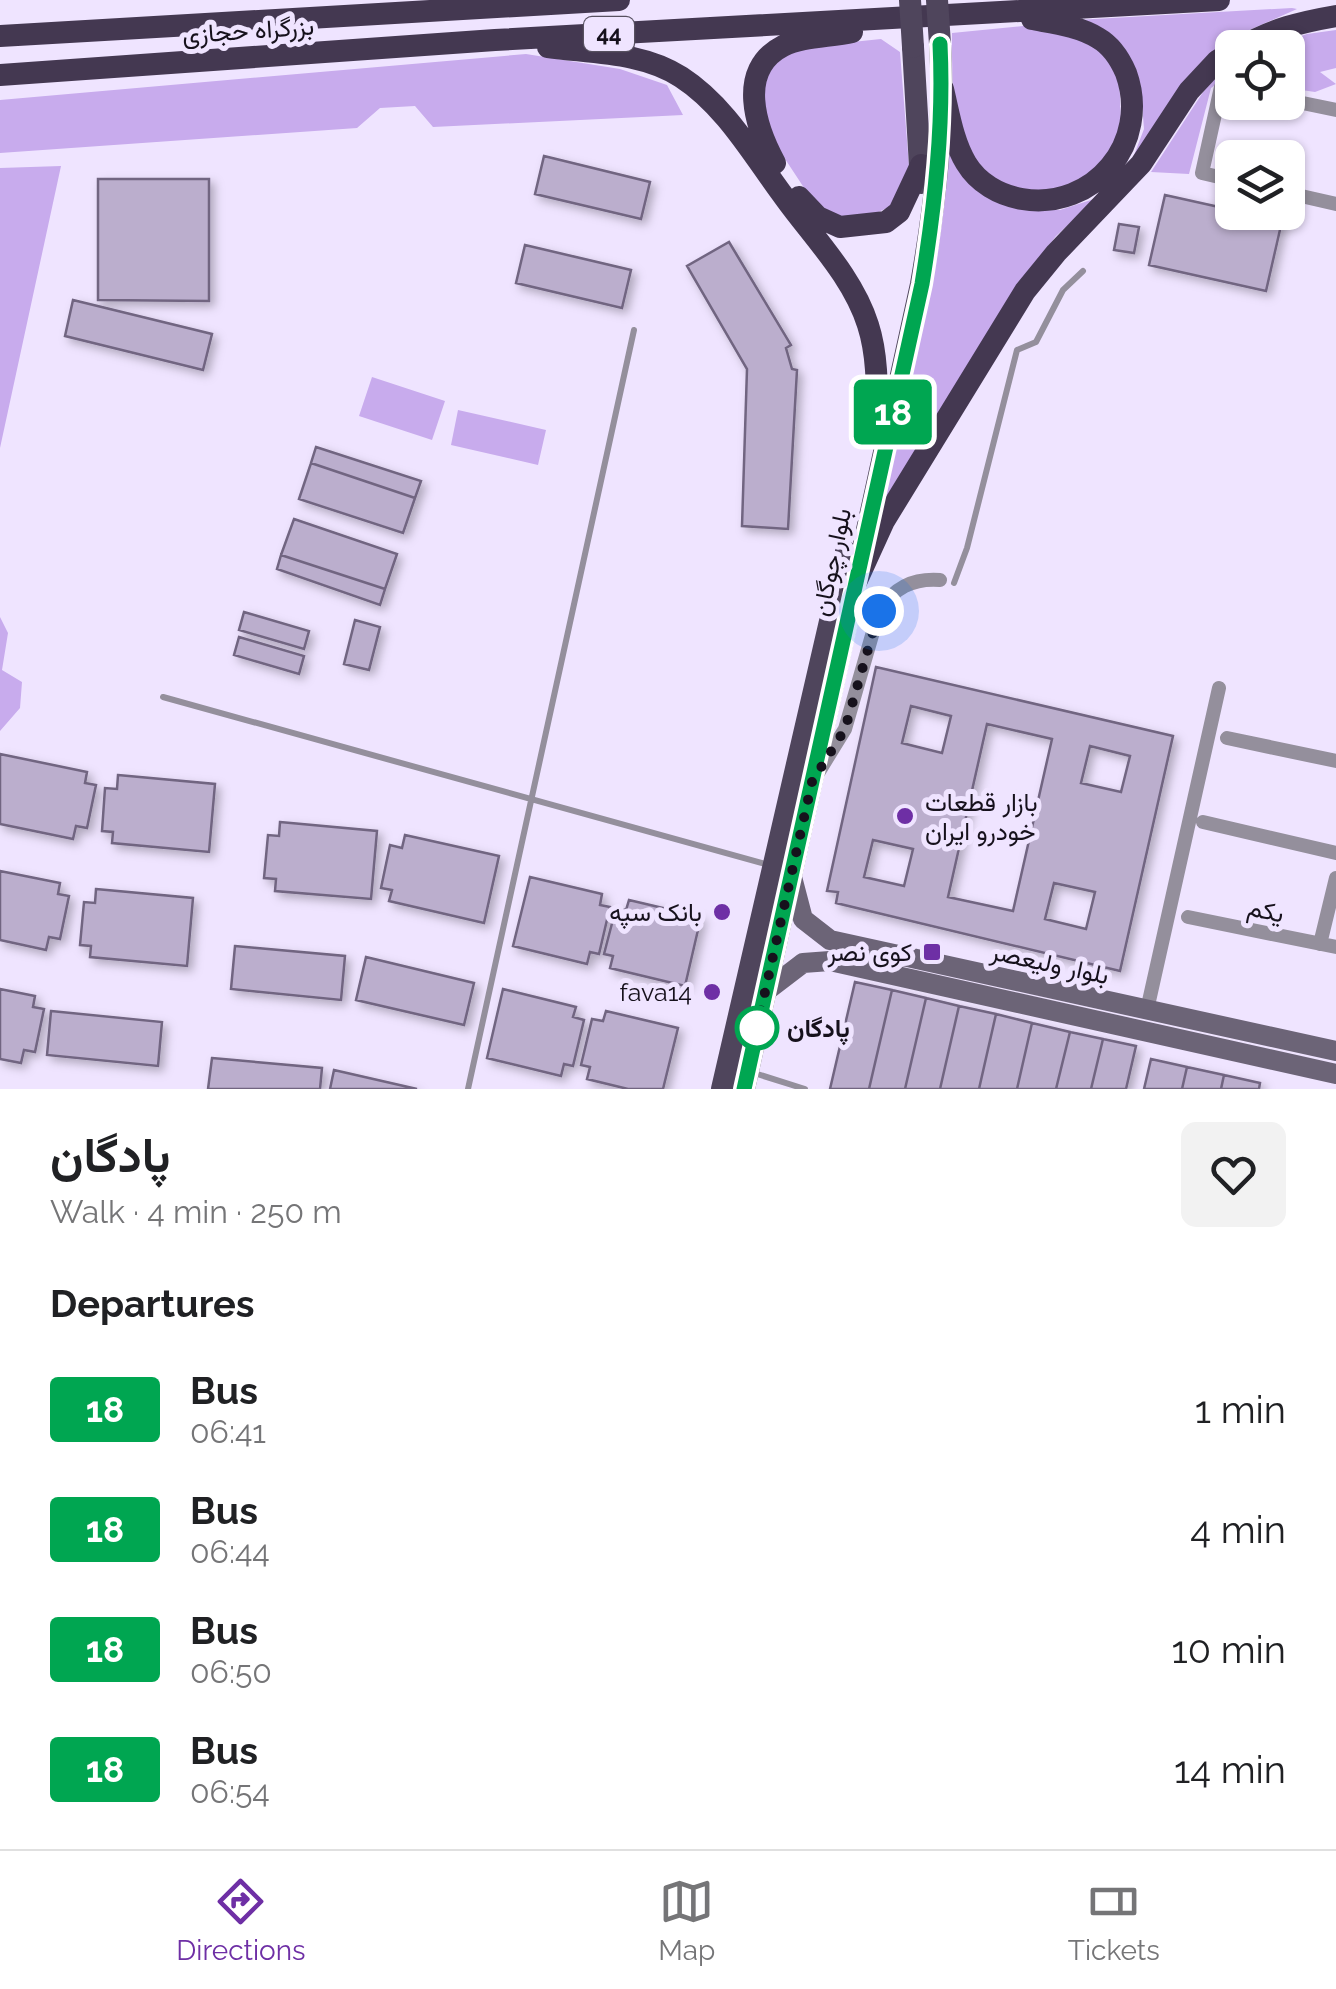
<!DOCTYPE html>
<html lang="en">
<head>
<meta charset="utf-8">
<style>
  body { margin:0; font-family:Raleway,Vazirmatn,sans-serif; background:#f2f2f2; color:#202124; height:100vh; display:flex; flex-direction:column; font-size:38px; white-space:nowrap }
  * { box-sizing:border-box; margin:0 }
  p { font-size:32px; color:#757577 }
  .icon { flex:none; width:55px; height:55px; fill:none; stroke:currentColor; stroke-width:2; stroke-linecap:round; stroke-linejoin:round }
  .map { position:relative; height:1089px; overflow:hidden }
  .sheet { display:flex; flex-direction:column; background:#fff; flex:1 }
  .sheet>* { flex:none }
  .badge { padding:0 20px; border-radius:8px; font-size:35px; line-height:65px }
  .tools { position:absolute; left:1215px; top:30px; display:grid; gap:20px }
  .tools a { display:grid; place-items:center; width:90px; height:90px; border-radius:15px; background:#fff; box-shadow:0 2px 8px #0004; font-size:50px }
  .you { position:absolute; width:50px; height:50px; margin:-25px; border:8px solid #fff; border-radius:50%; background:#1a73e8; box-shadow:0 0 0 15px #1a73e833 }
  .map>.badge { position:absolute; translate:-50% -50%; box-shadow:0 0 0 5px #fff }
  h2 { padding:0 50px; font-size:38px; line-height:90px }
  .round { display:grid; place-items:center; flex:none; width:105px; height:105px; border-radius:15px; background:#f2f2f2 }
  .headline { display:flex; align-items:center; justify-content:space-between; height:170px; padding:0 50px }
  h1 { font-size:48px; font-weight:700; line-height:75px }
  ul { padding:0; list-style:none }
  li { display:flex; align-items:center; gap:30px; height:120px; padding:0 50px }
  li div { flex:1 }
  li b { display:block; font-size:38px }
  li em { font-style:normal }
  li .badge { min-width:110px; font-weight:700; text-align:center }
  .tabs { display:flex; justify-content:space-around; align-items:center; height:140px; border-top:2px solid #e0e0e0; background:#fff; font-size:28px; color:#757577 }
  .tabs a { display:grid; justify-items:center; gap:5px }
  .tabs .current { color:#6e2fa5 }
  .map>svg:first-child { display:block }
  .green { fill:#c8abed }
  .building { fill:#bbaecd; stroke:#716581; stroke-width:2.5; fill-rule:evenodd; filter:url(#shadow) }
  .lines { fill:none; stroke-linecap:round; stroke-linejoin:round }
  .service { stroke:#948f9c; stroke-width:6 }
  .minor { stroke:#948f9c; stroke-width:14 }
  .secondary { stroke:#6c6477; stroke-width:20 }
  .primary { stroke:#4f455c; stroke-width:22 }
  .trunk { stroke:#443851; stroke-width:22 }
  .primary-bridge { stroke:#4f455c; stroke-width:22 }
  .line-casing { stroke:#fff; stroke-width:22 }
  .line { stroke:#00a651; stroke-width:15 }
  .walk { stroke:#16111c; stroke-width:10; stroke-dasharray:0 18 }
  .poi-dot { fill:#6e2fa5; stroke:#efe4ff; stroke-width:4 }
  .stop-dot { fill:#fff; stroke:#00a651; stroke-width:5 }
  .labels { text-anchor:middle; stroke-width:10; stroke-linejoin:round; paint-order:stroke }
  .shield { fill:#efe4ff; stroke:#575060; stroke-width:2.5 }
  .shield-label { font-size:22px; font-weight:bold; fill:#16111c }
  .street-label { font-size:25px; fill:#16111c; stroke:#efe4ff }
  .poi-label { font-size:25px; fill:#16111c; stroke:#efe4ff; text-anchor:end }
  .stop-label { font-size:25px; font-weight:bold; fill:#16111c; stroke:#efe4ff; text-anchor:start }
</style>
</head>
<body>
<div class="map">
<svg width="1336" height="1089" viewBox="0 0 1336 1089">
  <defs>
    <filter id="shadow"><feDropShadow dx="4.5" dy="4.5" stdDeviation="5" flood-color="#0004"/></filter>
  </defs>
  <rect width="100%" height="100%" fill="#efe4ff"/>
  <!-- green -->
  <path class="green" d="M1292,8L1297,9L1229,39L1207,57L1131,163L1144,129L1141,91L1076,20Z
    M1033,25C1051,31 1074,35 1091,44C1114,56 1121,78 1120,101C1120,112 1123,129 1119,139C1117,145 1109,153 1105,158C1074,197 1002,206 975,159C951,118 952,78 952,33Z
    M1336,30V68L1320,72L1336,84L1315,92L1288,88V48L1270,47L1307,34Z
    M881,39L900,52L909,166L891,206L866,218H836L816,206L766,130L763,71L795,48Z
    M526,54L620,69L667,85L683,115L433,127L415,106L380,108L357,128L0,153V100Z
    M1232,68V78H1226L1211,88L1189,174L1151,172L1209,83Z
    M947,146L1030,210H1060L1097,198L1056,236L1005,304L916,454L877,511C906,390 946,270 947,146Z
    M61,166L0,448V168Z
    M372,377L445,401L432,440L359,416Z
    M458,410L546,430L538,465L451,445Z
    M0,617L8,633L2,670L22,682L20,708L0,731Z"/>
  <!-- building -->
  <path class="building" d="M544,156L650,182L641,219L535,194Z
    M98,179H209V301L98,300Z
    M1165,195L1282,221L1266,291L1149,265Z
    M1119,224L1139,227L1134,253L1114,250Z
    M729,242L791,345L786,348L792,369L797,370L788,529L742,526L747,369L687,266Z
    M525,245L631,270L622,308L516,283Z
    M73,300L212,334L203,370L65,336Z
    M316,447L421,481L415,498L311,463Z
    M311,463L415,498L403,533L299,499Z
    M294,519L397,554L385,589L281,555Z
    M281,555L385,589L380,605L277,569Z
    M244,612L309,631L304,649L239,630Z
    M355,620L380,627L369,670L344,664Z
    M239,637L304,656L299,674L234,655Z
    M876,667L1173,736L1120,971L836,903L838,892L827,891ZM911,706L951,716L942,753L902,743ZM987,724L1052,739L1013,911L948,897ZM1090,746L1130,756L1121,792L1081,783ZM873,840L913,849L904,886L864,877ZM1054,883L1095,892L1086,929L1045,919Z
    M0,754L87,772L85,783L96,785L87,828L76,826L73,839L0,824Z
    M118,775L215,784L209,852L112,843L113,832L102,831L105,788L117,789Z
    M280,822L377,831L371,899L275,891L276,879L264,878L268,835L279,836Z
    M405,835L499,856L484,923L389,901L392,890L381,888L390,845L402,848Z
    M0,871L60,883L58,894L69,896L60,939L49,937L46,950L0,940Z
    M530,877L602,894L600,905L610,907L599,954L590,952L587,964L513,946Z
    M96,889L193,898L187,966L90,957L91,946L80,945L84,902L95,903Z
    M629,900L701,917L685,986L610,968L613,956L604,954L616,908L626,910Z
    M235,946L345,956L341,1000L231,989Z
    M366,957L474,983L464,1025L356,1000Z
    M855,982L892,990L869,1089H830Z
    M0,989L35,996L33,1007L44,1009L35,1052L24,1050L21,1063L0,1059Z
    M503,989L576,1007L573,1017L584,1020L573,1066L564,1064L561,1076L487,1058Z
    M892,990L926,998L905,1089H869Z
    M926,998L959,1006L940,1089H905Z
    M959,1006L996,1014L979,1089H940Z
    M51,1011L162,1022L158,1066L47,1055Z
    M606,1011L678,1028L663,1089H628L587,1079L590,1067L581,1065L592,1019L603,1021Z
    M996,1014L1032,1023L1017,1089H979Z
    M1032,1023L1070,1032L1056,1089H1017Z
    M1070,1032L1103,1039L1091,1089H1056Z
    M1103,1039L1136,1046L1126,1089H1091Z
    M212,1058L322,1068L320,1089H208Z
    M1151,1059L1187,1067L1182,1089H1144Z
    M1187,1067L1224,1075L1221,1089H1182Z
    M334,1070L417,1089H330Z
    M1224,1075L1260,1083L1259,1089H1221Z"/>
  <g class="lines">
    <!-- service -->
    <path class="service" d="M954,583L967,548L1017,350L1036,342L1063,290L1083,271
      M163,697L769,865
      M754,1073L805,1089
      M468,1089L634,330"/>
    <!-- minor -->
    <path class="minor" d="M1232,89L1221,87L1202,173L1232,180
      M1288,100L1336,110
      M1288,193L1336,204
      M1227,738L1336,761
      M818,773L845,729L879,611C894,588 912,578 940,580
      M1203,822L1336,853
      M1188,917L1336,947
      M1320,944L1336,878
      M1147,1010L1219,688"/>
    <!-- secondary -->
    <path class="secondary" d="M792,877L803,919L830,940L1336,1051
      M765,992L803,963L830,961L1336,1074"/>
    <!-- primary -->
    <path class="primary" d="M913,47L921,183
      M722,1089L846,552
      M744,1089L921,284C935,204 945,124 940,44"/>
    <!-- trunk -->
    <path class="trunk" d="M0,36L619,0
      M548,47C592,53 643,52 681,77C726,106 754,157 785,198C814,238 853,277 868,325C878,356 877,391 877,423
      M1240,48C1272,29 1301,22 1336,16
      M0,75L495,40L1219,0
      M943,89C949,114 953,141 966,163C978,183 999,195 1022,199C1094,211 1151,142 1126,73C1120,59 1112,46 1098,38C1079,26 1053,23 1032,19
      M775,163C756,128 736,70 783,46C802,36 831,37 852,32
      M799,197L818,217L840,227L886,222L899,212L921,165
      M853,589L884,521L1025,291L1056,253L1141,164L1189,91L1217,61L1232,52"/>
    <!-- primary-bridge -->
    <path class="primary-bridge" d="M910,0L913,47
      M937,0L940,44"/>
  </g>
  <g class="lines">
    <!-- line casing -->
    <g class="line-casing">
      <path id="line" d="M744,1089L922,284C935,204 944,124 940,44"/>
    </g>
    <!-- line -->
    <use href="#line" class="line"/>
    <!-- walk -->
    <path class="walk" d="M757,1028L812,782L845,729L879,611"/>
  </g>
  <!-- markers -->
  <g class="poi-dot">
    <circle cx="905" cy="816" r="10"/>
    <circle cx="722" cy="912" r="10"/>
    <rect x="922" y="942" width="20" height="20" rx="5"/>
    <circle cx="712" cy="992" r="10"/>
  </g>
  <circle class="stop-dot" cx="757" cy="1028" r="20"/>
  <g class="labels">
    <!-- shield labels -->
    <rect class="shield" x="584" y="17" width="50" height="34" rx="8"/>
    <g class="shield-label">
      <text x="609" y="42">44</text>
    </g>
    <!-- street labels -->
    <g class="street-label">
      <text transform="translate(248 30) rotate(-4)" y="9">بزرگراه حجازی</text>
      <text transform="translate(831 562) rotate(-78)" y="9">بلوار چوگان</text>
      <text transform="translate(1266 910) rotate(12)" y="9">یکم</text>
      <text transform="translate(1050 963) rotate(12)" y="9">بلوار ولیعصر</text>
    </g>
    <!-- poi labels -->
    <g class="poi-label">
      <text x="925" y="811" text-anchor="start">بازار قطعات<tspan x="925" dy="29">خودرو ایران</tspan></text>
      <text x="702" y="921">بانک سپه</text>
      <text x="912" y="961">کوی نصر</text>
      <text x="692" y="1001">fava14</text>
    </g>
    <!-- stop labels -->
    <g class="stop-label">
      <text x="787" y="1037">پادگان</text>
    </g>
  </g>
</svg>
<div class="tools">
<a><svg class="icon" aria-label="locate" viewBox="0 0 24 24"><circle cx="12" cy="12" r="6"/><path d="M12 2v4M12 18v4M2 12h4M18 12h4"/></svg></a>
<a><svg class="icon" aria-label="layers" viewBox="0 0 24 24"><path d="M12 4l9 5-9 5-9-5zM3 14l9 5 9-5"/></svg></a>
</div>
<div class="you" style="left:879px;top:611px"></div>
<b class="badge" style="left:893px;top:412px;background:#00a651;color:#fff">18</b>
</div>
<section class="sheet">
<div class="headline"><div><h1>پادگان</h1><p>Walk · 4 min · 250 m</p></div><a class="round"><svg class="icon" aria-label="heart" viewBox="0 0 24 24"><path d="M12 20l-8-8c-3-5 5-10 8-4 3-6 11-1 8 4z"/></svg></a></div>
<h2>Departures</h2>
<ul>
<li><span class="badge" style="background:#00a651;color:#fff">18</span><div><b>Bus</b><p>06:41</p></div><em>1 min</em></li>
<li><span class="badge" style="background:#00a651;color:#fff">18</span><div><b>Bus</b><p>06:44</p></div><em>4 min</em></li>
<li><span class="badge" style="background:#00a651;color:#fff">18</span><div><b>Bus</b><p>06:50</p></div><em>10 min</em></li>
<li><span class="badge" style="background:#00a651;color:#fff">18</span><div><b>Bus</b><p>06:54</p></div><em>14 min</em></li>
</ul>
</section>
<nav class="tabs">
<a class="current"><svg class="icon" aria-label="directions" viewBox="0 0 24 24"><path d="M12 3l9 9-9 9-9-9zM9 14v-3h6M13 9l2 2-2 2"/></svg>Directions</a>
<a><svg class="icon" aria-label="map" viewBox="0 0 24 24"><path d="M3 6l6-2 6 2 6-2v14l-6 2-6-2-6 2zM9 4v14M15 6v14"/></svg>Map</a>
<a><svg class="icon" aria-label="tickets" viewBox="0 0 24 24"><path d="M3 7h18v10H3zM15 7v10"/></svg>Tickets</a>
</nav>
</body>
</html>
